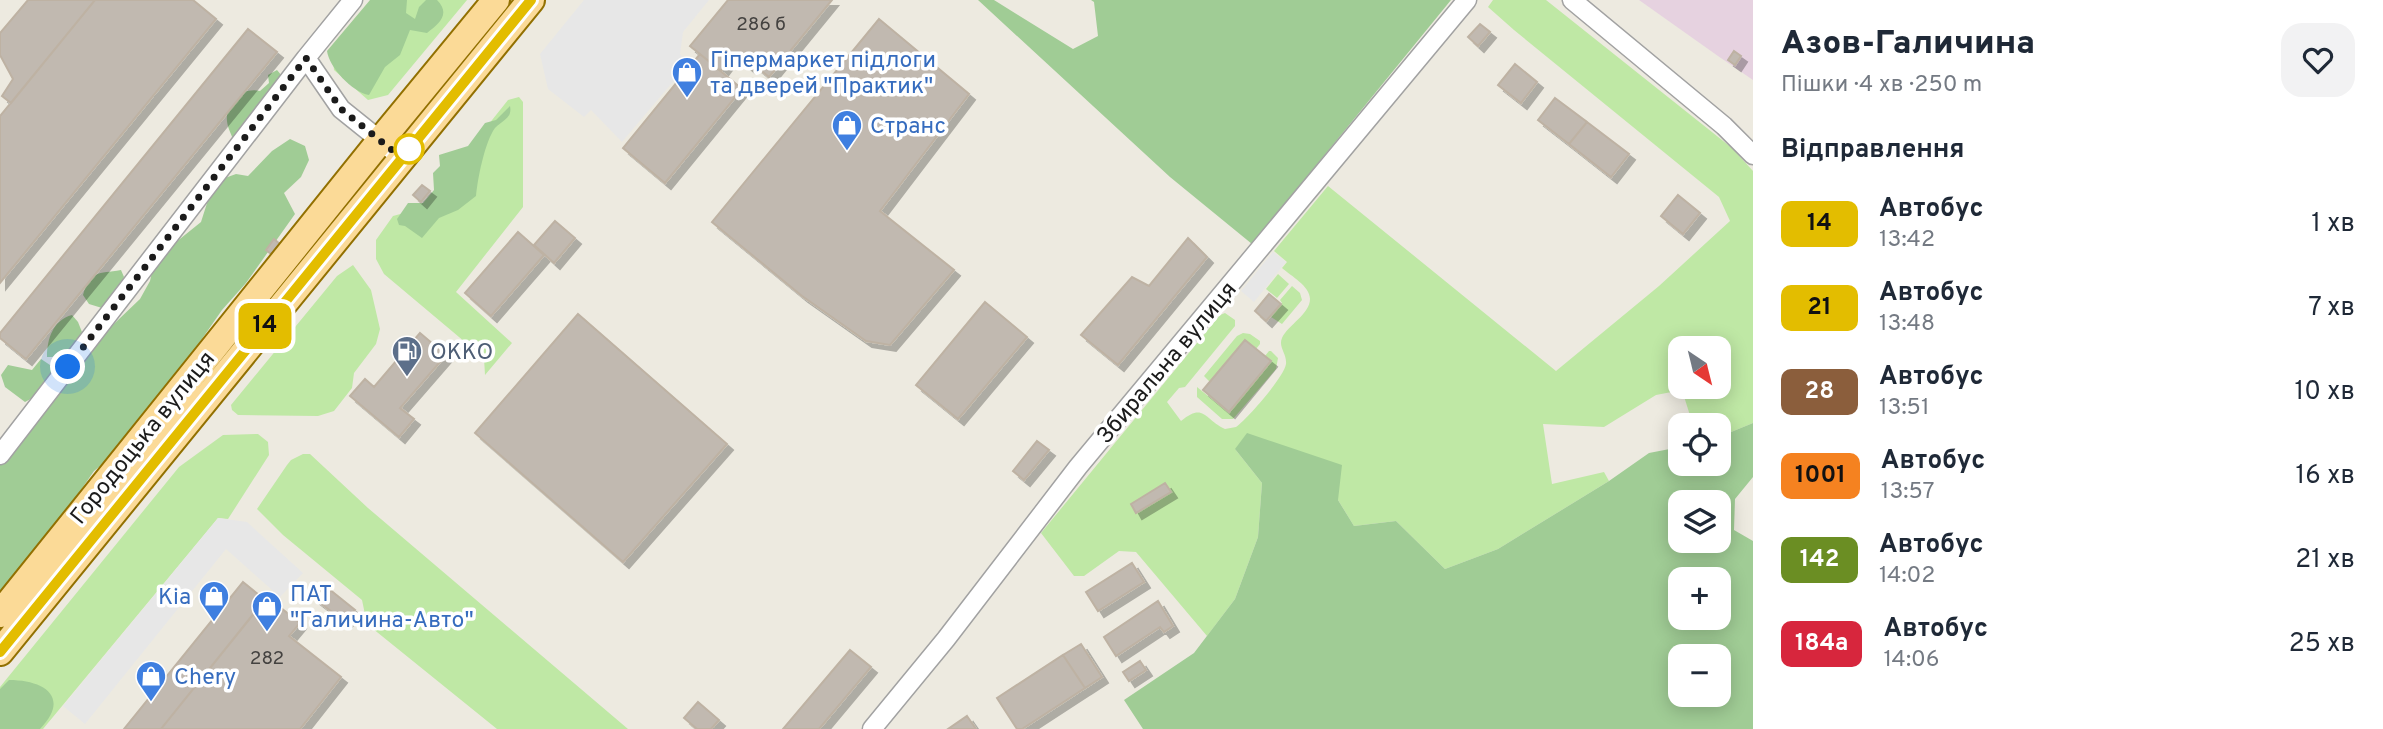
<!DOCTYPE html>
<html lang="uk">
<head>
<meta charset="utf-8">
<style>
  body { margin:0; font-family:Overpass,sans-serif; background:#f2f2f3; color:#1f2937; height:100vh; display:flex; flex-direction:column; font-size:26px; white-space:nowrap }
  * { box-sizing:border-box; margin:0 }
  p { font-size:23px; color:#747a83 }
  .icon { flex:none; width:38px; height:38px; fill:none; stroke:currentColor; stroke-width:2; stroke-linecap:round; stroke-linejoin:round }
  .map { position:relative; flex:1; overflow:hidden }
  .sheet { display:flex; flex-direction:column; background:#fff; width:630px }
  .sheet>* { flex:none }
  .badge { padding:0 14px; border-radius:10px; font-size:24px; line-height:46px }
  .needle { width:46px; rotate:145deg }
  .buttons { position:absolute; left:1668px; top:336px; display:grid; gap:14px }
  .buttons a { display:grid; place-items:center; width:63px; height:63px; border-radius:14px; background:#fff; box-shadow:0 4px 18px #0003; font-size:35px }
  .you { position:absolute; width:35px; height:35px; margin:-18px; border:5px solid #fff; border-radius:50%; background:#1a73e8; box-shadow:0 0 0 10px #1a73e833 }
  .map>.badge { position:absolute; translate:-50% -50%; box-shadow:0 0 0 4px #fff }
  h2 { padding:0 28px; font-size:26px; line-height:63px }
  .round { display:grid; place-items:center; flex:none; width:74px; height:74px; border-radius:21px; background:#f2f2f3 }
  .overview { display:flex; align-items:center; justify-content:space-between; height:119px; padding:0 28px }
  h1 { font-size:33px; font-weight:800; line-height:52px }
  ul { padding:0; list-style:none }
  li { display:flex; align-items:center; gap:21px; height:84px; padding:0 28px }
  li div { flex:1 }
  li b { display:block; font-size:26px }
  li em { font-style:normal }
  li .badge { min-width:77px; font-weight:700; text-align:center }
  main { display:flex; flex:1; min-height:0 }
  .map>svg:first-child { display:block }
  .industrial { fill:#e6d2e0 }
  .grass { fill:#bfe8a5; fill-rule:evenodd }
  .forest { fill:#a0cc95; fill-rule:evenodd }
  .parking { fill:#e7e7e7 }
  .building { fill:#c1b9b0; stroke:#beb2a3; stroke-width:2; filter:url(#shadow) }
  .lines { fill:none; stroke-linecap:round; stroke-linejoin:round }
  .minor-casing { stroke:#a2a2a2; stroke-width:21 }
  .primary-casing { stroke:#927001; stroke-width:30 }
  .minor { stroke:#fff; stroke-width:18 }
  .primary { stroke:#fbda97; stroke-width:26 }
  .line-casing { stroke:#fff; stroke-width:16 }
  .line { stroke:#e3bd00; stroke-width:10 }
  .walk { stroke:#1b1b1b; stroke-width:7; stroke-dasharray:0 12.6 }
  .stop-dot { fill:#fff; stroke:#e3bd00; stroke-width:3.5 }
  .labels { text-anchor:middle; stroke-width:7; stroke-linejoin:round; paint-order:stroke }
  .number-label { font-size:19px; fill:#444240 }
  .shop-label { font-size:23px; fill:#366cbe; stroke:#fff; text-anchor:start }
  .service-label { font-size:23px; fill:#4e5e75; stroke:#fff; text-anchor:start }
  .street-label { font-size:23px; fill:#1b1b1b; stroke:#fff }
</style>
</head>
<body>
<main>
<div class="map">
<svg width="1753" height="729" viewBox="0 0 1753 729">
  <defs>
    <filter id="shadow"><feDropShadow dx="6" dy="6" stdDeviation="0" flood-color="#0004"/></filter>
  </defs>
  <rect width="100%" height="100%" fill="#edeae0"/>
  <!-- industrial -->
  <path class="industrial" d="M1639,0H1753V80L1718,56Z"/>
  <!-- grass -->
  <path class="grass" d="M372,0H467L388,95L368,100L334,70L332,49Z
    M1493,0H1546L1732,148L1753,171V423L1719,437L1718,425H1693L1682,390L1656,395L1604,427L1543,424L1552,484L1604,472L1609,481L1498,549L1445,569L1396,521L1354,526L1338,500L1235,449L1262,483L1258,537L1235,599L1207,636L1136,552L1119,551L1084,576H1074L1041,533L1220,315L1225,313L1235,320V326L1185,387L1179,388L1167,402L1181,421C1204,402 1204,419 1225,429L1236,427C1248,418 1284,377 1286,364C1287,354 1278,347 1282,338C1288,325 1310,314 1310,299C1310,286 1291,276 1282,268L1287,262L1274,251L1328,186L1556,371L1659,286L1730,221L1719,197L1514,30L1488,7ZM1680,348H1718V387H1680Z
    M519,97L523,102V207L456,292L512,343L485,375L484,358L384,274L376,259V240L393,216L422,208L508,100Z
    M353,265L371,290L380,329L376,344L354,373L352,388L334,411L318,416L238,415L232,410L231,405L337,276Z
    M1278,274L1289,284L1277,298L1266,289Z
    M1292,286L1300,293L1302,300L1282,324L1271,317L1282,303L1280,300Z
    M1243,333L1250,334L1260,341V344L1256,349L1245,340L1210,382L1204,376L1237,336Z
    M1269,351H1271L1278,358L1276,369L1233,419H1222L1197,397V387L1229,413L1271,362L1265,356Z
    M258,434L268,442L269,455L228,519L218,518L43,729H0V687L179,467L223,435Z
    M303,454H310L368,508L628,729H497L367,624L362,600L283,535L257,509L287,465L291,460Z"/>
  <!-- forest -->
  <path class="forest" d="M370,0H407L406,13L415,19L419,7L426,0H437C451,14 439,24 427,33L410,30L400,55L385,67L369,95C352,92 329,67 327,51Z
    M978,0H994L1073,49L1098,36L1094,2L1091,0H1451L1252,244L1170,177Z
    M277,70L282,76L233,139C230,132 226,124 227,116C228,99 244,87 260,91L269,83L268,75Z
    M510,106C513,120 499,121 493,131C484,147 478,177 476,196L458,210L439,218L422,238L405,226L399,225L397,219L408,203H423L434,190L433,173L440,166L439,155L468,146L485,123L496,120Z
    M290,139L305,146L309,160L301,177L284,193L295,214L246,283L222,310L170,385L116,453L94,471L60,520L51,543L8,581L0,591V465L55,400L95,342L140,299L150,281L155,259L201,222L208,200L225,178L236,174L248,176L272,151Z
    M121,270L124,277L117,296L102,308L89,304L83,295C90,270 98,274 121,270Z
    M72,315L78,322L82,332C74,352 70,357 47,357C47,339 53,320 72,315Z
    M41,359L53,367C50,383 39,395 25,402L5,387L1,375L8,365L32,370Z
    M1753,423V477L1735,499L1734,530L1753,541V729H1143L1124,700L1194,653L1235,599L1258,537L1262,483L1235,449L1247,433L1342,465L1338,500L1354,526L1396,521L1445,569L1498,549L1609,481L1649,453L1680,447V464H1718L1719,437ZM1680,502H1718V541H1680ZM1680,579H1718V618H1680ZM1680,656H1718V695H1680Z
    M9,680C44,680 71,697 40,729H0V689Z"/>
  <!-- parking -->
  <path class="parking" d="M584,0H709L683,32L680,54L688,64L622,142L591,110L584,117L548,89L540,54Z
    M1273,252L1286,262L1254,302L1241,291Z
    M218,518L247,522L303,573L280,597L226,549L85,724L63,706Z"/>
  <!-- building -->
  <path class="building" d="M28,0H95L11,103L2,96L13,79L0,55V33Z
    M95,0H193L216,19L0,283V116Z
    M728,0H832L769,77L752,63L749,67L734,54L721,71L690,46Z
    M879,19L969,94L880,211L954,270L890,345L866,341L802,296L712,222Z
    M1480,24L1490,32L1478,46L1468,37Z
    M248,29L277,52L26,359L0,338V333Z
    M1734,51L1741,56L1735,65L1728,60Z
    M700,54L742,89L665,183L623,148Z
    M1515,64L1537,82L1521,103L1498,85Z
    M1555,98L1587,122L1569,144L1538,120Z
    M1587,122L1629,154L1611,177L1569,144Z
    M422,185L430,191L421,202L413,195Z
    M1678,195L1700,213L1683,234L1661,216Z
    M555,221L575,238L554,263L534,245Z
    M518,232L544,255L491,316L465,293Z
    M1188,238L1207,257L1118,365L1081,335L1132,277L1149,286Z
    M274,239L280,244L271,254L266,250Z
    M1269,294L1281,304L1266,321L1255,311Z
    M985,302L1027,337L958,419L916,385Z
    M578,314L727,444L623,562L475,433Z
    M420,333L446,355L400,408L414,419L399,437L350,396L365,379L374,387Z
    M1245,340L1271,361L1229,412L1203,390Z
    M1037,441L1049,450L1024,480L1013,471Z
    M1165,483L1171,492L1136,513L1131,504Z
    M1132,563L1144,582L1098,611L1086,592Z
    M243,582L265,600L161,729H124Z
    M324,585L355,610L345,622L314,598Z
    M267,597L300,623L289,636L341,677L300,729H161Z
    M1158,601L1173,626L1164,632L1160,627L1116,656L1104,637Z
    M1081,644L1102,677L1085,688L1063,655Z
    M850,650L871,667L819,729H783Z
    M1063,655L1085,688L1022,729H1017L997,698Z
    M1140,661L1146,670L1129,681L1123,672Z
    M698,702L719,720L711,729H697L684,718Z
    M967,716L976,729H948Z"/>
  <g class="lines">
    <!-- minor casing -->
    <g class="minor-casing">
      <path id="minor" d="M1572,0L1724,126L1753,155
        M306,58L341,109L402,158
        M0,455L306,58L353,0
        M872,729L946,639L1078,467L1467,0"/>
    </g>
    <!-- primary casing -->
    <g class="primary-casing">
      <path id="primary" d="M0,614L380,141L496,0
        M0,652L531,0"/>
    </g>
    <!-- minor -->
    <use href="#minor" class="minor"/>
    <!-- primary -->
    <use href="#primary" class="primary"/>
  </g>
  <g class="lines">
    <!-- line casing -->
    <g class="line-casing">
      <path id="line" d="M0,652L531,0"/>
    </g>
    <!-- line -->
    <use href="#line" class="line"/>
    <!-- walk -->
    <path class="walk" d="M68,367L306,58L341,109L402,158L409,149"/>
  </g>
  <!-- icons -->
  <defs>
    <g id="shop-pin" transform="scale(1.575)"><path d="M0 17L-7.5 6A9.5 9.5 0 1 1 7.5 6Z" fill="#3f7fe0" stroke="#fff"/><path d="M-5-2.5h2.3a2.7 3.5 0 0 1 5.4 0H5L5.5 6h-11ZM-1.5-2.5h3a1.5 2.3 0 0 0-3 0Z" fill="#fff"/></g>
    <g id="fuel-pin" transform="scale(1.575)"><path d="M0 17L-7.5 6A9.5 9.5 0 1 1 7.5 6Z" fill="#5c6f8a" stroke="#fff"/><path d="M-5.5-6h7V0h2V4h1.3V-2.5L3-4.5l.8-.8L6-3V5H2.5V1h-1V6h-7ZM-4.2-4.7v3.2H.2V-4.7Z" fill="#fff"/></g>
  </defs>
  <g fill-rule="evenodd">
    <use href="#shop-pin" x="687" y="72"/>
    <use href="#shop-pin" x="847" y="125"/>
    <use href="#fuel-pin" x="407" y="351"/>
    <use href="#shop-pin" x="214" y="596"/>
    <use href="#shop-pin" x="267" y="606"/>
    <use href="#shop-pin" x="151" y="676"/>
  </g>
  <!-- markers -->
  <circle class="stop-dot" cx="409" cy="149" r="14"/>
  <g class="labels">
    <!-- number labels -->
    <g class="number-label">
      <text x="761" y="30">286 б</text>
      <text x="267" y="664">282</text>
    </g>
    <!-- shop labels -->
    <g class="shop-label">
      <text x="710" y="67">Гіпермаркет підлоги<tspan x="710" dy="26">та дверей "Практик"</tspan></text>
      <text x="870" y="133">Странс</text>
      <text x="290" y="601">ПАТ<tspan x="290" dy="26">"Галичина-Авто"</tspan></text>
      <text x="191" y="604" text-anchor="end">Kia</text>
      <text x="174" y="684">Chery</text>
    </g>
    <!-- service labels -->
    <g class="service-label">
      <text x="430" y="359">ОККО</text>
    </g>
    <!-- street labels -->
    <g class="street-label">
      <text transform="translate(1166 362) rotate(-50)" y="8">Збиральна вулиця</text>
      <text transform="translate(142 437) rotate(-51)" y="8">Городоцька вулиця</text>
    </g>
  </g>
</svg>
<div class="buttons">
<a><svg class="needle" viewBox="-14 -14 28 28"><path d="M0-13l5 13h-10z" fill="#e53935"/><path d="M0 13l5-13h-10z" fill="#747a83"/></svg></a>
<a><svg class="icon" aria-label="locate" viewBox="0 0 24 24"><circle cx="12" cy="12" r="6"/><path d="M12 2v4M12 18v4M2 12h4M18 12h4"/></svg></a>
<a><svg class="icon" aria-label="layers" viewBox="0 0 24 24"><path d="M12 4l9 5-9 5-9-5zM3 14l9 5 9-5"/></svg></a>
<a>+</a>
<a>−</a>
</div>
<div class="you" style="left:68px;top:367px"></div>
<b class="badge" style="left:265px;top:326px;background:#e3bd00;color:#111">14</b>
</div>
<section class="sheet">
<div class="overview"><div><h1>Азов-Галичина</h1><p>Пішки · 4 хв · 250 m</p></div><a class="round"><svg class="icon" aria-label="heart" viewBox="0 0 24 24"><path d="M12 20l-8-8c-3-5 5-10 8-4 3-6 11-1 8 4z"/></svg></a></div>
<h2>Відправлення</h2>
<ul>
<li><span class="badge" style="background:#e3bd00;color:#111">14</span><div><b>Автобус</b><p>13:42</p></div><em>1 хв</em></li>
<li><span class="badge" style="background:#e3bd00;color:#111">21</span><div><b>Автобус</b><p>13:48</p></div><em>7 хв</em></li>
<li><span class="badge" style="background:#8b5e3c;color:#fff">28</span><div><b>Автобус</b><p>13:51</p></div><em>10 хв</em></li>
<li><span class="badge" style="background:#f58220;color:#111">1001</span><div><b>Автобус</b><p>13:57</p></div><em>16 хв</em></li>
<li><span class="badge" style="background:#6b8e23;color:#fff">142</span><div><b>Автобус</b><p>14:02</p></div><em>21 хв</em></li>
<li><span class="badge" style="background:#d7263d;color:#fff">184а</span><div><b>Автобус</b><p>14:06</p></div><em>25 хв</em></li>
</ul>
</section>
</main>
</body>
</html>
